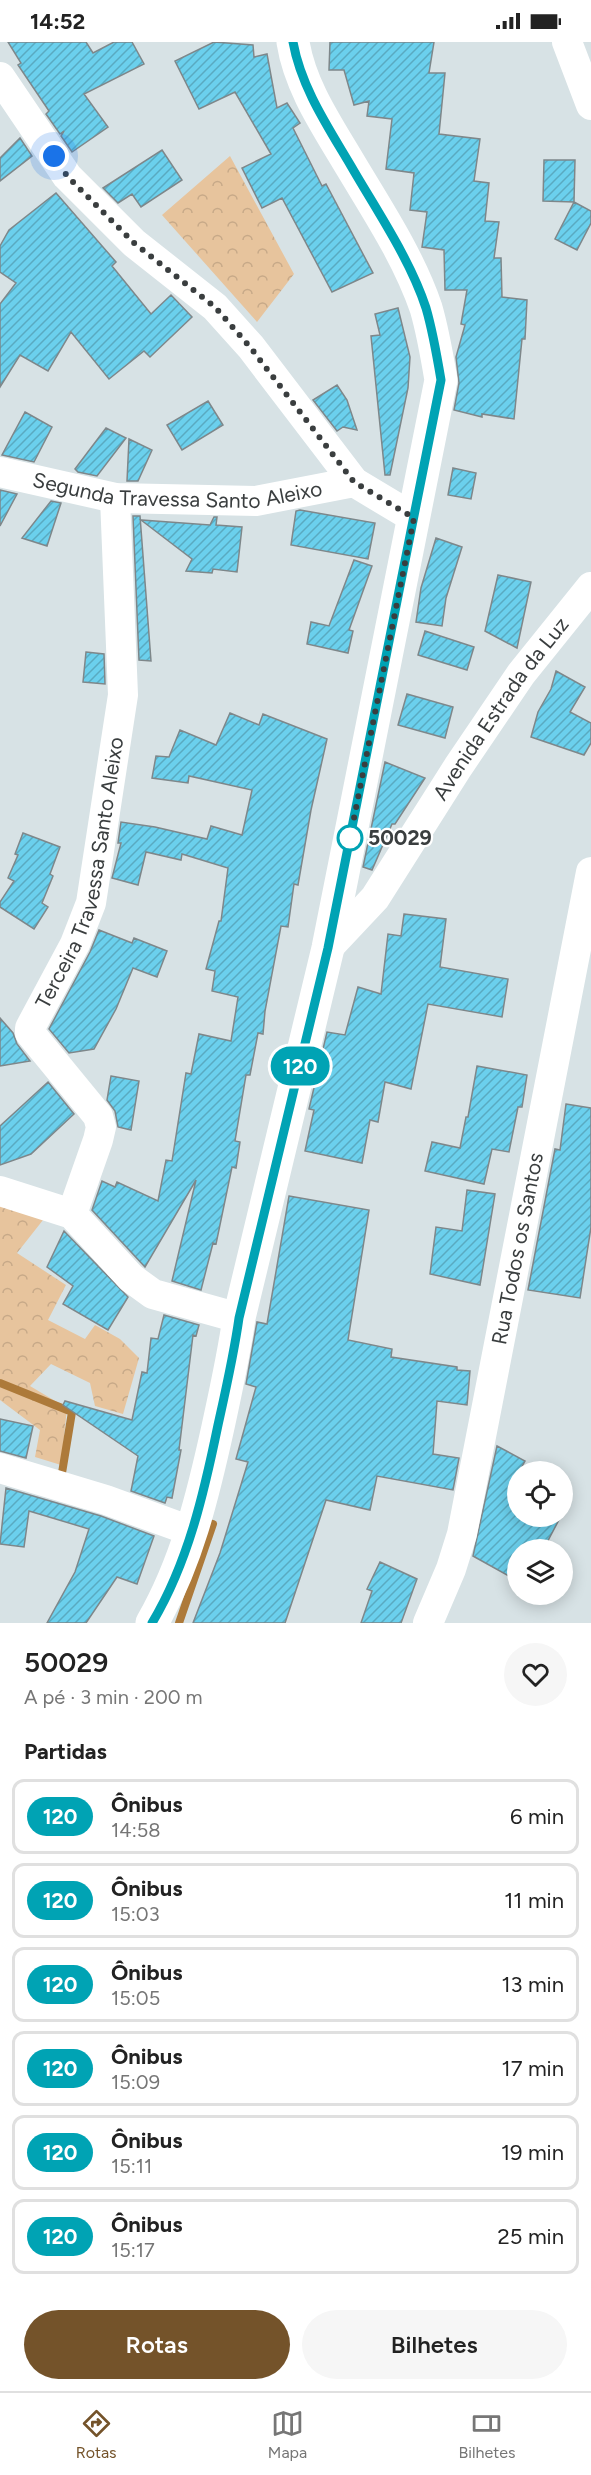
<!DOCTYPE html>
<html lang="pt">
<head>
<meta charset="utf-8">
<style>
  body { margin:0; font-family:Figtree,sans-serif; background:#f6f6f6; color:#222; height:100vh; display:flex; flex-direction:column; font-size:22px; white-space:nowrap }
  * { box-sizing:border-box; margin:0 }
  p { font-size:20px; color:#767676 }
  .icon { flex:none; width:33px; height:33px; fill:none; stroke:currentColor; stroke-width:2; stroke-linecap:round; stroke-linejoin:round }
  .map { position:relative; height:1581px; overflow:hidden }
  .drawer { display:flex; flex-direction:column; background:#fff; flex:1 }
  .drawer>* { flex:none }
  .badge { padding:0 12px; border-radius:20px; font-size:21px; line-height:39px }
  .tools { position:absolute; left:507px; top:1419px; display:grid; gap:12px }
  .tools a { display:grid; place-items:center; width:66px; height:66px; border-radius:50%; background:#fff; box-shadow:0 3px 15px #0003; font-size:30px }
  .you { position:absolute; width:30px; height:30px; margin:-15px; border:4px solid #fff; border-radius:50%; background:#1a73e8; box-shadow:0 0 0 9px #1a73e833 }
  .map>.badge { position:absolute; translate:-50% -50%; box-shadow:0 0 0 3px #fff }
  h2 { padding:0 24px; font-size:22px; line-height:54px }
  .round { display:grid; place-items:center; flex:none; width:63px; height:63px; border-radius:32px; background:#f6f6f6 }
  .head { display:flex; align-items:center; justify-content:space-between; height:102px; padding:0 24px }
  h1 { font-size:28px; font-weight:600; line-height:45px }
  .cta { display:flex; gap:12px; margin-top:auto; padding:12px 24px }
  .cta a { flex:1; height:69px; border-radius:36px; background:#74532a; color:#fff; font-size:24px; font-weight:600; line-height:69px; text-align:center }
  .cta a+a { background:#f6f6f6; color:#222 }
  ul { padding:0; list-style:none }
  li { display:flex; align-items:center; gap:18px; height:75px; margin:0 12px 9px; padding:0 12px; border:3px solid #e0e0e0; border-radius:12px }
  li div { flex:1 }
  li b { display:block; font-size:22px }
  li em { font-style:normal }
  li .badge { min-width:66px; font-weight:700; text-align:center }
  .status { display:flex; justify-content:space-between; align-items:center; height:42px; padding:0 30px; background:#fff; direction:ltr }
  .status svg { height:16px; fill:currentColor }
  .tabs { display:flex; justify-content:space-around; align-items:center; height:84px; border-top:2px solid #e0e0e0; background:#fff; font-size:16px; color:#767676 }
  .tabs a { display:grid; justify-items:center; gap:3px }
  .tabs .active { color:#74532a }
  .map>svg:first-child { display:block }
  .forest { fill:url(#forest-crowns) }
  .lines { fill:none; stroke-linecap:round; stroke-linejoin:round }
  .stream { stroke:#ad7a3a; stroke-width:8 }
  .building { fill:url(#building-hatch); stroke:#7e878a; stroke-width:1.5 }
  .minor { stroke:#fff; stroke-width:30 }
  .major { stroke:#fff; stroke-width:33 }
  .line-casing { stroke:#fff; stroke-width:14 }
  .line { stroke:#00a3b4; stroke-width:9 }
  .walk { stroke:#3a3e3f; stroke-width:6; stroke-dasharray:0 10.8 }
  .stop-dot { fill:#fff; stroke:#00a3b4; stroke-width:3 }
  .labels { text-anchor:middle; stroke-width:4.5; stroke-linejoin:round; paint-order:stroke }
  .street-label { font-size:21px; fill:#3a3e3f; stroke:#fff }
  .stop-label { font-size:21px; font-weight:bold; fill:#3a3e3f; stroke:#fff; text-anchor:start }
</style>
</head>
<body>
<div class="status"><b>14:52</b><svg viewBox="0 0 49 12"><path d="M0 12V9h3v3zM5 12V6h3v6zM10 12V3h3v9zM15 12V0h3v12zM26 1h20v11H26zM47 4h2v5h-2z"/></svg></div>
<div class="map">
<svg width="591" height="1581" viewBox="0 0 591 1581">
  <defs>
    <pattern id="forest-crowns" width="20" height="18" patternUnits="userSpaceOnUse" patternTransform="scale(1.5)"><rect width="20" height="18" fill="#e7c49d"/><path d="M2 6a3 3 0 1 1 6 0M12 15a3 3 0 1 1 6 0" fill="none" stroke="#c7a988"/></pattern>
    <pattern id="building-hatch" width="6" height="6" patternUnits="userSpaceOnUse" patternTransform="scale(1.5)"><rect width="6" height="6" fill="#6bd0ed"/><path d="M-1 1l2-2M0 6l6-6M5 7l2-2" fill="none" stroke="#59aac1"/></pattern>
  </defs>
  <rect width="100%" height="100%" fill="#d7e2e5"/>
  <!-- forest -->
  <path class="forest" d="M230,114L294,232L257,280L162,173Z
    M0,1153L43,1178L17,1211L66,1243L48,1278L85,1297L95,1283L120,1297L139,1316L123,1372L95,1364L90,1341L51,1322L30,1344L67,1366L61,1423L35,1415L40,1388L0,1358Z"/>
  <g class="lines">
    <!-- stream -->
    <path class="stream" d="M0,1341L72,1370L61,1437L63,1438
      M179,1581L213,1482L202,1479"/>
  </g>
  <!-- building -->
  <path class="building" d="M8,0H86L93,11L114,0H132L144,22L84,52L108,85L72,110L61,94L64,89L60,92L46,72L49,69L18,23L21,21Z
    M214,0L253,3L254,15L267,12L277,66L287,61L300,81L293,86L322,144L326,142L373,231L332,250L282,156L262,166L242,126L271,112L235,50L199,67L175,19Z
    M330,0H434L429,31H445L439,92L480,97L474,139L489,141L485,179L499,180L494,216H501L502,255L527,258L525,297H522L514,377L482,372V375L454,368L459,341L456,315L465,283L461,282L467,248H445L444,208L422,205L427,170L410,168L414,131L386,127L392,77L367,74L369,59L354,63L344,28H329Z
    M20,96L32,114L0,139V116Z
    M162,108L182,138L141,165L132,152L118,161L103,146Z
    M544,118H575L574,160L543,159Z
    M56,151L116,220L112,224L151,272L171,253L192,275L150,315L144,309L109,337L71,290L48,329L20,313L0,345V262L16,241L0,230V204L9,188Z
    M574,160L591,169V181L577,208L555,197Z
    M398,266L410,315L408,346L390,433H385L371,294L380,293L375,272Z
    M337,343L347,358L357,388L343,385L337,389L313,358Z
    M208,359L223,383L182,408L167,383Z
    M25,370L52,385L34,420L2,413Z
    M106,386L126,396L97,434L78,430L75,427Z
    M129,397L152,408L138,439H127Z
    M453,426L476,431L471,457L448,453Z
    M0,448L17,452L0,484Z
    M51,459L61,461L47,504L22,496Z
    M300,468L375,481L368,517L291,503L296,469Z
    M133,474H140L151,619L139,618Z
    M214,475H217L216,483L242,485L237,530L213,527L212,531L186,529L192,517L141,478L210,483Z
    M436,496L462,505L446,556L442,584L416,580L421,546Z
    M354,518L372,524L349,588L353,589L348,611L307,602L311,580L329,584Z
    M498,533L531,540L517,606L485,589Z
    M425,589L474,605L467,628L418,613Z
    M86,610L104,612L105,642L83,640Z
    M556,629L585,645L570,670L591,681V701L584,713L531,695L538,670L551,647Z
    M407,652L453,665L445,696L398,683Z
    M230,671L259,683L263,672L327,697L311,768L298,843L294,842L288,885L281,884L265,969L263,992L258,991L250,1033H246L235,1099L240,1100L236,1126L232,1125L216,1202L213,1201L201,1248L172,1239L196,1138L145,1225L92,1168L102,1139L115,1145L117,1140L158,1159L166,1118L172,1119L186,1031L191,1032L199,992L231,999L238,955L212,949L215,929L206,927L219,879H221L228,826L182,812L181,818L146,810L138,843L112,836L121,801H118L121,780L155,785L207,797L211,784L242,793L252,748L189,734L188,741L152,736L156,714L169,715L180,688L216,703Z
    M385,720L425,736L395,782H392L372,828L363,825Z
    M23,791L60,805L50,832L53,834L42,861L48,865L34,887L0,865V860L14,839L8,836L18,813L15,812Z
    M404,872L446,877L440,925L508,937L502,975L428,962L411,1047L385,1040L378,1080L370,1078L362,1121L305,1109L314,1068L309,1067L327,990L345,993L358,945L381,952L388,892L401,894Z
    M99,888L132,901L134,896L167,909L157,935L133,926L116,967L94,1007L69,1011L49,987L90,910Z
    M0,976L13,991L17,1002L30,1019L0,1024Z
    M477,1024L527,1033L522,1065H518L509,1110L492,1107L484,1142L425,1129L432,1100L460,1106L466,1075H468Z
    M111,1034L139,1039L131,1088L118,1085L115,1069L107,1058Z
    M48,1040L74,1072L31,1112L0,1123V1084Z
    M566,1062L591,1066V1185L580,1256L528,1248L555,1107L560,1108Z
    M467,1148L495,1152L480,1243L430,1232L436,1185L462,1189Z
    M289,1154L369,1168L348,1298L392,1307L391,1315L457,1325V1328L470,1329L467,1363L437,1359L433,1412L459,1416L453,1448L377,1434L370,1468L326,1458L285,1581H193L220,1511L248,1420L236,1417L256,1345L246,1342L257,1280L267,1282Z
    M64,1189L128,1255L108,1288L63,1262L73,1244L47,1225Z
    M164,1273L199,1283L196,1294L193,1293L179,1408H181L172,1456L167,1455L165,1461L131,1449L138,1414L63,1363L65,1359L132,1378L142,1330L147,1331L151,1296L158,1297Z
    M0,1377L33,1384L26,1416L0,1409Z
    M497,1404L525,1419L515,1437L518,1438V1474H561L543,1508H518V1539L473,1514Z
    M6,1446L101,1474L154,1494L137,1542L117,1535L86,1581H47L75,1530L89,1487L29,1469L24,1505L0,1502Z
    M380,1520L417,1537L401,1581H361L372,1549L367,1547Z"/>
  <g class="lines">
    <!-- minor -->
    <g class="minor">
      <path d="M567,0L591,63"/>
      <path d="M0,35L67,134L134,201L215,265L251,305L354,440L414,476"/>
      <path id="s1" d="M0,430L115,456L256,459L354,440"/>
      <path id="s2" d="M328,906L375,856L458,725L521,632L591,545"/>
      <path d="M0,1149L72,1172L131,1236L153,1252L239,1276"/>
      <path id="s3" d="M72,1172L98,1098L101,1085L98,1074L30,991V986L75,902L91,861L123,653L115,456"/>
      <path d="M0,1426L106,1458L191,1489"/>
      <path id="s4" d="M428,1581L451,1527L462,1492L591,830"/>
    </g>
    <!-- major -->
    <path class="major" d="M152,1581C187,1520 203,1453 218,1385C226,1348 234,1312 239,1276L328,906L441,338C437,314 433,290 426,266C409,216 378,169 351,124C328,85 300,45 293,0"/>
  </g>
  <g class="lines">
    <!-- line casing -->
    <g class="line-casing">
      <path id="line" d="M152,1581C188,1521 204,1451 218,1383C226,1347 234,1312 239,1276L328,906L441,338C437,314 433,290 426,266C410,217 377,169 351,124C328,85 301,45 293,0"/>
    </g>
    <!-- line -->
    <use href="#line" class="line"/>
    <!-- walk -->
    <path class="walk" d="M54,114L67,134L134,201L215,265L250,305L354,440L414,476L350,796"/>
  </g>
  <!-- markers -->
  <circle class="stop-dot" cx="350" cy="796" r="12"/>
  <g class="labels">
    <!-- street labels -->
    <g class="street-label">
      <text dy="7" stroke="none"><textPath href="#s1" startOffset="180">Segunda Travessa Santo Aleixo</textPath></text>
      <text dy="7" stroke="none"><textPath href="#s2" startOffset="296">Avenida Estrada da Luz</textPath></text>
      <text dy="7" stroke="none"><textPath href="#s3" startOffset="381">Terceira Travessa Santo Aleixo</textPath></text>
      <text dy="7" stroke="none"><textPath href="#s4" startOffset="386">Rua Todos os Santos</textPath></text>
    </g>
    <!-- stop labels -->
    <g class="stop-label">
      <text x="368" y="803">50029</text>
    </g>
  </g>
</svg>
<div class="tools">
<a><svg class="icon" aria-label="locate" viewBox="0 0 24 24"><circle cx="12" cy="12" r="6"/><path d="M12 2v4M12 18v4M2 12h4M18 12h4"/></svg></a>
<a><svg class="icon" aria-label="layers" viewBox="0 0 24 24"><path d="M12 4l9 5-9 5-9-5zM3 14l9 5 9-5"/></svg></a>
</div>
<div class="you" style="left:54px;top:114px"></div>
<b class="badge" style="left:300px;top:1024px;background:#00a3b4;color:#fff">120</b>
</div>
<section class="drawer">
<div class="head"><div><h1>50029</h1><p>A pé · 3 min · 200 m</p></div><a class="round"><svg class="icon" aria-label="heart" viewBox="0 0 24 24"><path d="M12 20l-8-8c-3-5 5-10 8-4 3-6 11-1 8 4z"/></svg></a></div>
<h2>Partidas</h2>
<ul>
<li><span class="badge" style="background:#00a3b4;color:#fff">120</span><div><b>Ônibus</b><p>14:58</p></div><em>6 min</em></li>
<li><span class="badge" style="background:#00a3b4;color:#fff">120</span><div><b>Ônibus</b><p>15:03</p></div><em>11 min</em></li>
<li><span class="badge" style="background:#00a3b4;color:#fff">120</span><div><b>Ônibus</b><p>15:05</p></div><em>13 min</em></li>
<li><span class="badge" style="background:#00a3b4;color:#fff">120</span><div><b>Ônibus</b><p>15:09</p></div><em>17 min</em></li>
<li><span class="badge" style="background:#00a3b4;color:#fff">120</span><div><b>Ônibus</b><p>15:11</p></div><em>19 min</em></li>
<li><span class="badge" style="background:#00a3b4;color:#fff">120</span><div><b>Ônibus</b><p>15:17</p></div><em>25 min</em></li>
</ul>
<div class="cta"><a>Rotas</a><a>Bilhetes</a></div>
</section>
<nav class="tabs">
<a class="active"><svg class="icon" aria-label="directions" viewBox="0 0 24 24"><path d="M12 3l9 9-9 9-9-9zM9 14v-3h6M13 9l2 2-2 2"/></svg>Rotas</a>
<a><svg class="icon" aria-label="map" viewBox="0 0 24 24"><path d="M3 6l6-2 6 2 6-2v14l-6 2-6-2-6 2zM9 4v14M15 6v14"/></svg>Mapa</a>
<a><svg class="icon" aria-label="tickets" viewBox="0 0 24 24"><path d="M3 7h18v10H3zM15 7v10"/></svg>Bilhetes</a>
</nav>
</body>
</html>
